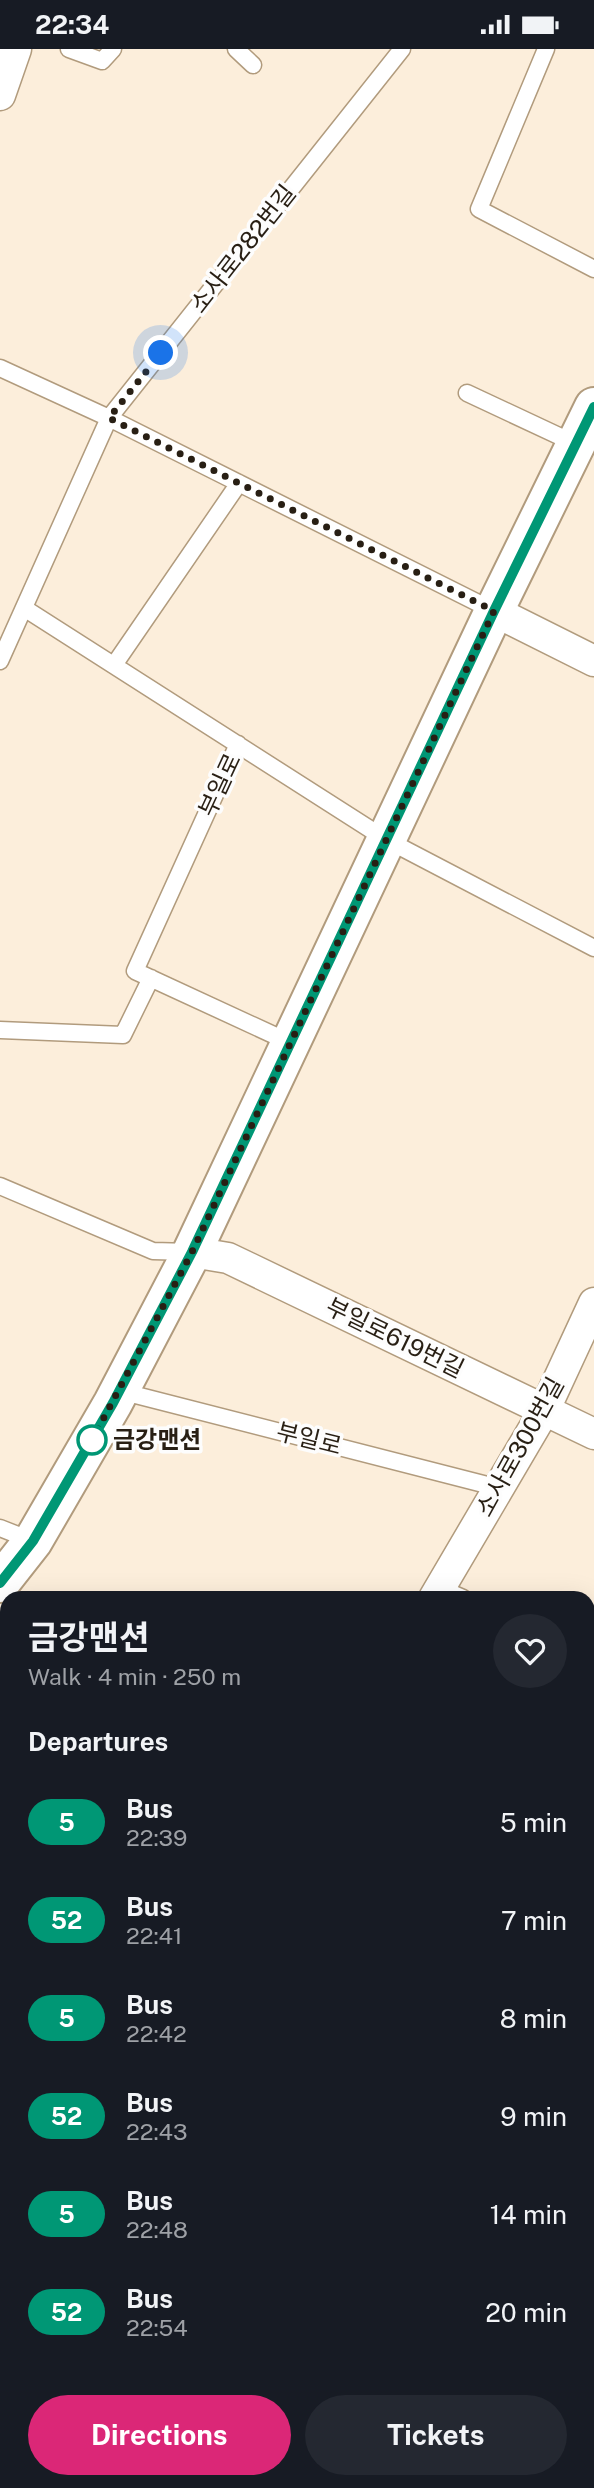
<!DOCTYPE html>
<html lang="en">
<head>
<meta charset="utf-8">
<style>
  body { margin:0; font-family:"Public Sans","Noto Sans KR",sans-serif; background:#242831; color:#f1f3f6; height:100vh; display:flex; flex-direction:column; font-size:26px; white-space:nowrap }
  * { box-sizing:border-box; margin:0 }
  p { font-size:23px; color:#9ea1a6 }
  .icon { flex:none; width:38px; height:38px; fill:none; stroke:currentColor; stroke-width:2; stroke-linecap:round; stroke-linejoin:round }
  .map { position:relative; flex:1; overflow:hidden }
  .side { position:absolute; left:0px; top:1542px; width:595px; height:898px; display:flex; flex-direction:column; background:#171b24; border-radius:21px 21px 0 0; box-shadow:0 7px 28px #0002 }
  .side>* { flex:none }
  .badge { padding:0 14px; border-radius:23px; font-size:24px; line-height:46px }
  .you { position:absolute; width:35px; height:35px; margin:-18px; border:5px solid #fff; border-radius:50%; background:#1a73e8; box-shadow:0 0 0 10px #1a73e833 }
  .map>.badge { position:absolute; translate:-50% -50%; box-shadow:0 0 0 4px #fff }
  h2 { padding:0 28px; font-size:26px; line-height:63px }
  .round { display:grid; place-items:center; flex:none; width:74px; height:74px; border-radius:37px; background:#242831 }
  .headline { display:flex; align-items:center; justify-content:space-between; height:119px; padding:0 28px }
  h1 { font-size:33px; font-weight:700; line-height:52px }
  .cta { display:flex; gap:14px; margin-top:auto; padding:14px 28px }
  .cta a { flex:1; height:80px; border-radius:42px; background:#db2777; color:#fff; font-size:28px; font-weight:700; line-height:80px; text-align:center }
  .cta a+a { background:#242831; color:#f1f3f6 }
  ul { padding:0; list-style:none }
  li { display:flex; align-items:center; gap:21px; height:98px; padding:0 28px }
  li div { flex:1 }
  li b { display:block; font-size:26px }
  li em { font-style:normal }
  li .badge { min-width:77px; font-weight:700; text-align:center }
  .status { display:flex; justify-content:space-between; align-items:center; height:49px; padding:0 35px; background:#171b24; direction:ltr }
  .status svg { height:19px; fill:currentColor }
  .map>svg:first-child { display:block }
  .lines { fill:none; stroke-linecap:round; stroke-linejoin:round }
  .lane-casing { stroke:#b19b7d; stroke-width:19 }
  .street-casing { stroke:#b19b7d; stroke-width:33 }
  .secondary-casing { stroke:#b19b7d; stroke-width:42 }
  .lane { stroke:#fff; stroke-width:16 }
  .street { stroke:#fff; stroke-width:30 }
  .secondary { stroke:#fff; stroke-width:38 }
  .line-casing { stroke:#fff; stroke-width:16 }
  .line { stroke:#009775; stroke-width:10 }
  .walk { stroke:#281f14; stroke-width:7; stroke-dasharray:0 12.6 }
  .stop-dot { fill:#fff; stroke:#009775; stroke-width:3.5 }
  .labels { text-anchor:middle; stroke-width:7; stroke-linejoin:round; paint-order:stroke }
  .street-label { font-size:24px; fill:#281f14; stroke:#fdfdfd }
  .stop-label { font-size:24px; font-weight:bold; fill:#281f14; stroke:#fdfdfd; text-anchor:start }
</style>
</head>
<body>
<div class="status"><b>22:34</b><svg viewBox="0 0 49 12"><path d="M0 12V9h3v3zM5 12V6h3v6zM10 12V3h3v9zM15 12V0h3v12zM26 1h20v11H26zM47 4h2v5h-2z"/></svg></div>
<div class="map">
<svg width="594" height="2439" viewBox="0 0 594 2439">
  <rect width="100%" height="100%" fill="#fceedb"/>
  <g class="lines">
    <!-- lane casing -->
    <g class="lane-casing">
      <path id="lane" d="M69,0L102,12L113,0
        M236,0L253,16
        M546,0L479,160L594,220
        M0,319L109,369L494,562
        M467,344L576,395
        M24,559L387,791L594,899
        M0,612L109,369L402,0
        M114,616L239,434
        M238,695L135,922L291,994
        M0,981L123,986L151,929
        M0,1137L153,1202L190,1203
        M120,1342L499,1439
        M0,1479L33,1492
        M440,1539L463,1549
        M588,1604L594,1607
        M588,1785L594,1787
        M0,1894L7,1898
        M0,2072L7,2058
        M135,2439L138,2432"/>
    </g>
    <!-- street casing -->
    <g class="street-casing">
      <path id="street" d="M0,46L16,0
        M494,562L594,612
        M192,1203L228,1209L594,1385
        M434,1549L544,1362L594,1254
        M0,1855L7,1858
        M588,2045L594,2032
        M588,2136L594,2139
        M0,2372L7,2357"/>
    </g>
    <!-- secondary casing -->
    <g class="secondary-casing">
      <path id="secondary" d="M0,1534L33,1492L113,1354L192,1203L494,562L594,358"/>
    </g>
    <!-- lane -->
    <use href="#lane" class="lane"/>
    <!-- street -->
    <use href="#street" class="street"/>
    <!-- secondary -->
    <use href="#secondary" class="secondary"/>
  </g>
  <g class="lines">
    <!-- line casing -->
    <g class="line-casing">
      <path id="line" d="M0,1534L33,1492L113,1354L192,1203L494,562L594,358"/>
    </g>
    <!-- line -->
    <use href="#line" class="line"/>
    <!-- walk -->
    <path class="walk" d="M92,1391L192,1203L494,562L109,369L161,304"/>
  </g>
  <!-- markers -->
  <circle class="stop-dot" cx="92" cy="1391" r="14"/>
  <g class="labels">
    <!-- street labels -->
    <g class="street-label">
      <text transform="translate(243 200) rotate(-52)" y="8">소사로282번길</text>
      <text transform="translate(220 736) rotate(-65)" y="8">부일로</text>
      <text transform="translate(395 1289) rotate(26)" y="8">부일로619번길</text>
      <text transform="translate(309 1390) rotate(14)" y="8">부일로</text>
      <text transform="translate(520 1398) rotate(-61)" y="8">소사로300번길</text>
    </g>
    <!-- stop labels -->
    <g class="stop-label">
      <text x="113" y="1399">금강맨션</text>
    </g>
  </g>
</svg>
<div class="you" style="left:161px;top:304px"></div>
<section class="side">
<div class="headline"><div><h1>금강맨션</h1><p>Walk · 4 min · 250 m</p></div><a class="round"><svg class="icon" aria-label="heart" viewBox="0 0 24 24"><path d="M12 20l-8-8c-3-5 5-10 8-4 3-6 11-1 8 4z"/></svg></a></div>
<h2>Departures</h2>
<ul>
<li><span class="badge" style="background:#009775;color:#fff">5</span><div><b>Bus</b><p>22:39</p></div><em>5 min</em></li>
<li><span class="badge" style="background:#009775;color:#fff">52</span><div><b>Bus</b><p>22:41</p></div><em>7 min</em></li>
<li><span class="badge" style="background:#009775;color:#fff">5</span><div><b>Bus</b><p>22:42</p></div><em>8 min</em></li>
<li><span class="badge" style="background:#009775;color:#fff">52</span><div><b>Bus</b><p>22:43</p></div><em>9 min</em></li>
<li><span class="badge" style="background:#009775;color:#fff">5</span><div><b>Bus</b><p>22:48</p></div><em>14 min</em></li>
<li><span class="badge" style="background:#009775;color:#fff">52</span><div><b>Bus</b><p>22:54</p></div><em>20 min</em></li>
</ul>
<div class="cta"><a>Directions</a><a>Tickets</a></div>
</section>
</div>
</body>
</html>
